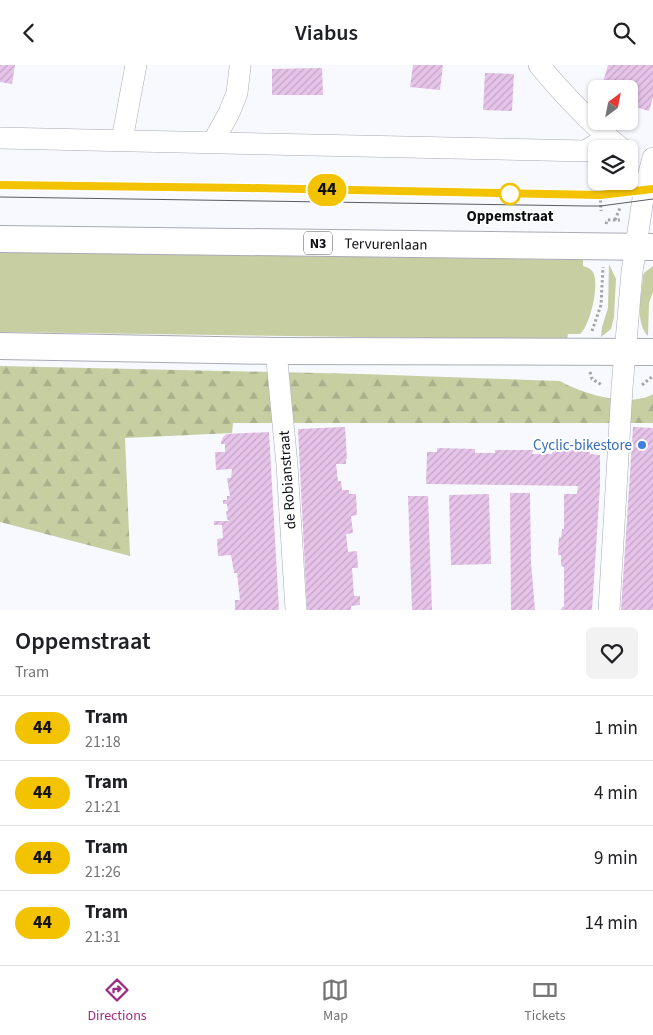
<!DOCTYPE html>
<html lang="en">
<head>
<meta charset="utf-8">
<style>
  body { margin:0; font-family:"Source Sans 3",sans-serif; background:#f2f2f2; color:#202124; height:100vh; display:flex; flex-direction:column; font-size:19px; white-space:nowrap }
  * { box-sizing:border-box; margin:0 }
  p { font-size:16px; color:#757577 }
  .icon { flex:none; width:28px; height:28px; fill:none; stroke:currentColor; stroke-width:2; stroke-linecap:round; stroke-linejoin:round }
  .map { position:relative; height:545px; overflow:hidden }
  .drawer { display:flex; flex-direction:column; background:#fff; flex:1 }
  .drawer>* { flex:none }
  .badge { padding:0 10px; border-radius:16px; font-size:18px; line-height:32px }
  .needle { width:32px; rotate:32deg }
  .buttons { position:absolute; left:588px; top:15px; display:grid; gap:10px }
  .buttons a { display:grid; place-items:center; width:50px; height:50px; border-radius:8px; background:#fff; box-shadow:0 1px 4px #0004; font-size:25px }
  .map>.badge { position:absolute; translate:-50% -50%; box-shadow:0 0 0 2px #fff }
  .round { display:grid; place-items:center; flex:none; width:52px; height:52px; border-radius:8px; background:#f2f2f2 }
  .head { display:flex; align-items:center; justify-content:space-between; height:85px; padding:0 15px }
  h1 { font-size:24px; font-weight:600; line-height:38px }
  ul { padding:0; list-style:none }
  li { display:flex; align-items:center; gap:15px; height:65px; padding:0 15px; border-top:1px solid #e0e0e0 }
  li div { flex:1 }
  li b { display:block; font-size:19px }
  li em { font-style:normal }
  li .badge { min-width:55px; font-weight:700; text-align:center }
  header { display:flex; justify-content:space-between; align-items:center; height:65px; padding:0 15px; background:#fff; font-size:22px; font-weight:600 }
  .menu { display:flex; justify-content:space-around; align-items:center; height:70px; border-top:1px solid #e0e0e0; background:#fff; font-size:14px; color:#757577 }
  .menu a { display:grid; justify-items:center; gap:2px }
  .menu .selected { color:#a02a83 }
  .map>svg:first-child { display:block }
  .green { fill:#c6cea2 }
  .forest { fill:url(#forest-firs) }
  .building { fill:url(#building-hatch) }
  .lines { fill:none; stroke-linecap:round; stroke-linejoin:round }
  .minor-casing { stroke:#a8aab6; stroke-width:22 }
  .major-casing { stroke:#a8aab6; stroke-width:28 }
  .path { stroke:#a3a4a8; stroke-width:3; stroke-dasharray:2.5 2.5; stroke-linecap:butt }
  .minor { stroke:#fff; stroke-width:21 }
  .major { stroke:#fff; stroke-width:26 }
  .tram { stroke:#5a5b60; stroke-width:1 }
  .line-casing { stroke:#fff; stroke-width:11 }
  .line { stroke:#f3c300; stroke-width:8 }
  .stop-dot { fill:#fff; stroke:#f3c300; stroke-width:2.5 }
  .shop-dot { fill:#3f7fe0; stroke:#fff; stroke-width:2 }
  .labels { text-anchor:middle; stroke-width:4; stroke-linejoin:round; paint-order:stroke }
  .shield { fill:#fff; stroke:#565659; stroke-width:1 }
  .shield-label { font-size:14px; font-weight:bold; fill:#0d0e12 }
  .stop-label { font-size:15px; font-weight:bold; fill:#0d0e12; stroke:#fff }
  .street-label { font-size:15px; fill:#0d0e12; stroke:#fff }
  .shop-label { font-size:15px; fill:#366cbe; stroke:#fff; text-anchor:end }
</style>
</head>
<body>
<header><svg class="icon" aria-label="back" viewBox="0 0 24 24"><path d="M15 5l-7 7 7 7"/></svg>Viabus<svg class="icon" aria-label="search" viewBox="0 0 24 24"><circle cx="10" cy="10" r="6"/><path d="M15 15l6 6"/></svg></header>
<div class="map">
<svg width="653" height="545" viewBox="0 0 653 545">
  <defs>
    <pattern id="forest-firs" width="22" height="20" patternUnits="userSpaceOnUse" patternTransform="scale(1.25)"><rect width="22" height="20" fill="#c6cea2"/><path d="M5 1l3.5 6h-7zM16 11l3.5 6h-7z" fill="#a9b08a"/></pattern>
    <pattern id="building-hatch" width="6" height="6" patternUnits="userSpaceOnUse" patternTransform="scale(1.25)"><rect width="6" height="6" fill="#e6c3e8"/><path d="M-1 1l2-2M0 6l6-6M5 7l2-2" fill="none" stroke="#c4a6c6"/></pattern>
  </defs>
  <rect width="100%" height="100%" fill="#f8f9fe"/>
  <!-- green -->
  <path class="green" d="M0,187L583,195V201C587,202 591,204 593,207C600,219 590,261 580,269H568L567,275L0,267Z
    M609,199L616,214L614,252L611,264L601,272L602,262L608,243Z
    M653,201V227L649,238L648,271C634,256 642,230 643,211L644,208Z"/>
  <!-- forest -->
  <path class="forest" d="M0,301L362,309L560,316C583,329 629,343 653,329V358H233L232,368L125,373L130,491L0,457Z"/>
  <!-- building -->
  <path class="building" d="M0,0H15L12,19L0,17Z
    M413,0H443L440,25L410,22Z
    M608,0H653V32L649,46L629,40V24H601Z
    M322,3L323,30H272V4Z
    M485,8L514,9L512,46L483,45Z
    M345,362L347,394H346V399H336L338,416H341L342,425H349V429H356L357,450L351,451L353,468L346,469L348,487L357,486L358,503H352L354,531H360V540L351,541V545H307L298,364Z
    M633,362L653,363V545H621Z
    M269,367L279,545H235V535H240L237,508H234L231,490L218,491L217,474L223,473L222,460H214V456H229L227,454L226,446H228L227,439H223V435H227V431H230L227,413H231L232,404L216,405L215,387H225V379H221V377L223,372L227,369Z
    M437,383L475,384V388H495V385H533L532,389H552L553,385H590V389L600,390V421L592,545H561L562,542H564V502L561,501V490H558L559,472L561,473L562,464H564V429H577L578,421L426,419L427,387H437Z
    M510,428H530L531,497L535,545H511Z
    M489,429L491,499L451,500L449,430Z
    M408,431H428L432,545H412Z"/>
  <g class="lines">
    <!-- minor casing -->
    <g class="minor-casing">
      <path id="minor" d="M539,0C564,30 591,59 622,84
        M0,73L586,86L607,72
        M122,75L136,0
        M213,77L229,48L237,28L240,2
        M276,286L287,400L296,545
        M609,545L622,323L632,207L644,127L653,93"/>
    </g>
    <!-- major casing -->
    <g class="major-casing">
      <path id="major" d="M0,174L653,182
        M0,281L276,286L653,287"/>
    </g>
    <!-- path -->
    <path class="path" d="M585,126L600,125L601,146
      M615,155L620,143
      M606,159L607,155H620
      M592,266L601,240L603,202
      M590,307L592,314L602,320
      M642,320L653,311"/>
    <!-- minor -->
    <use href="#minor" class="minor"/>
    <!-- major -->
    <use href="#major" class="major"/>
    <!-- tram -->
    <path class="tram" d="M0,120L248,123L600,130L653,124
      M0,132L587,141H601L653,134"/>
  </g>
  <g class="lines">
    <!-- line casing -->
    <g class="line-casing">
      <path id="line" d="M0,120L248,123L600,130L653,124"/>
    </g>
    <!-- line -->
    <use href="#line" class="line"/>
  </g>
  <!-- markers -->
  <circle class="stop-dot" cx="510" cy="129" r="10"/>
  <circle class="shop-dot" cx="642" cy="380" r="5"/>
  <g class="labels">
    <!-- shield labels -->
    <rect class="shield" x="304" y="166.5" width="28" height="23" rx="4"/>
    <g class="shield-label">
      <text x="318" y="183">N3</text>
    </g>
    <!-- stop labels -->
    <g class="stop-label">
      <text x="510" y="156">Oppemstraat</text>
    </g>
    <!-- street labels -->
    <g class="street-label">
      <text transform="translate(386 179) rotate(1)" y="5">Tervurenlaan</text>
      <text transform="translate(287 415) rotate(-94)" y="5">de Robianstraat</text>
    </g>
    <!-- shop labels -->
    <g class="shop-label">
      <text x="632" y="385">Cyclic-bikestore</text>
    </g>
  </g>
</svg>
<div class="buttons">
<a><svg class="needle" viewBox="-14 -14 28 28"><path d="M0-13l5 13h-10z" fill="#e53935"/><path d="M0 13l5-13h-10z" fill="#757577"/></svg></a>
<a><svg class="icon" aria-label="layers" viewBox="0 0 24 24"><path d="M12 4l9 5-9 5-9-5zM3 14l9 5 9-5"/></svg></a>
</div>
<b class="badge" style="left:327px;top:125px;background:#f3c300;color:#111">44</b>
</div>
<section class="drawer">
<div class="head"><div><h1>Oppemstraat</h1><p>Tram</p></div><a class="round"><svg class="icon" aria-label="heart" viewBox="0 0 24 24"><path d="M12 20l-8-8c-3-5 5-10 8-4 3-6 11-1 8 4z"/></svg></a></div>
<ul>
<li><span class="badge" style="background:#f3c300;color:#111">44</span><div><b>Tram</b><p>21:18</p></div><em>1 min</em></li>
<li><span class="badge" style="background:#f3c300;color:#111">44</span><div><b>Tram</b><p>21:21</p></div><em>4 min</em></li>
<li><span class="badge" style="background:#f3c300;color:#111">44</span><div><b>Tram</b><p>21:26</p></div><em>9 min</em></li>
<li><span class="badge" style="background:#f3c300;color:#111">44</span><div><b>Tram</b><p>21:31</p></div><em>14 min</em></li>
</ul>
</section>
<nav class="menu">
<a class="selected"><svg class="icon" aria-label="directions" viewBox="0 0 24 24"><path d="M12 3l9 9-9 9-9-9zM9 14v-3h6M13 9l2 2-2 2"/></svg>Directions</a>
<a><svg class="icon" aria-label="map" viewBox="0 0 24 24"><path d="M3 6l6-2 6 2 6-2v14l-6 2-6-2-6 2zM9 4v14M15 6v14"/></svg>Map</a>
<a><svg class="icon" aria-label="tickets" viewBox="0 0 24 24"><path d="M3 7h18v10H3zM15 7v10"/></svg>Tickets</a>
</nav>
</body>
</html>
